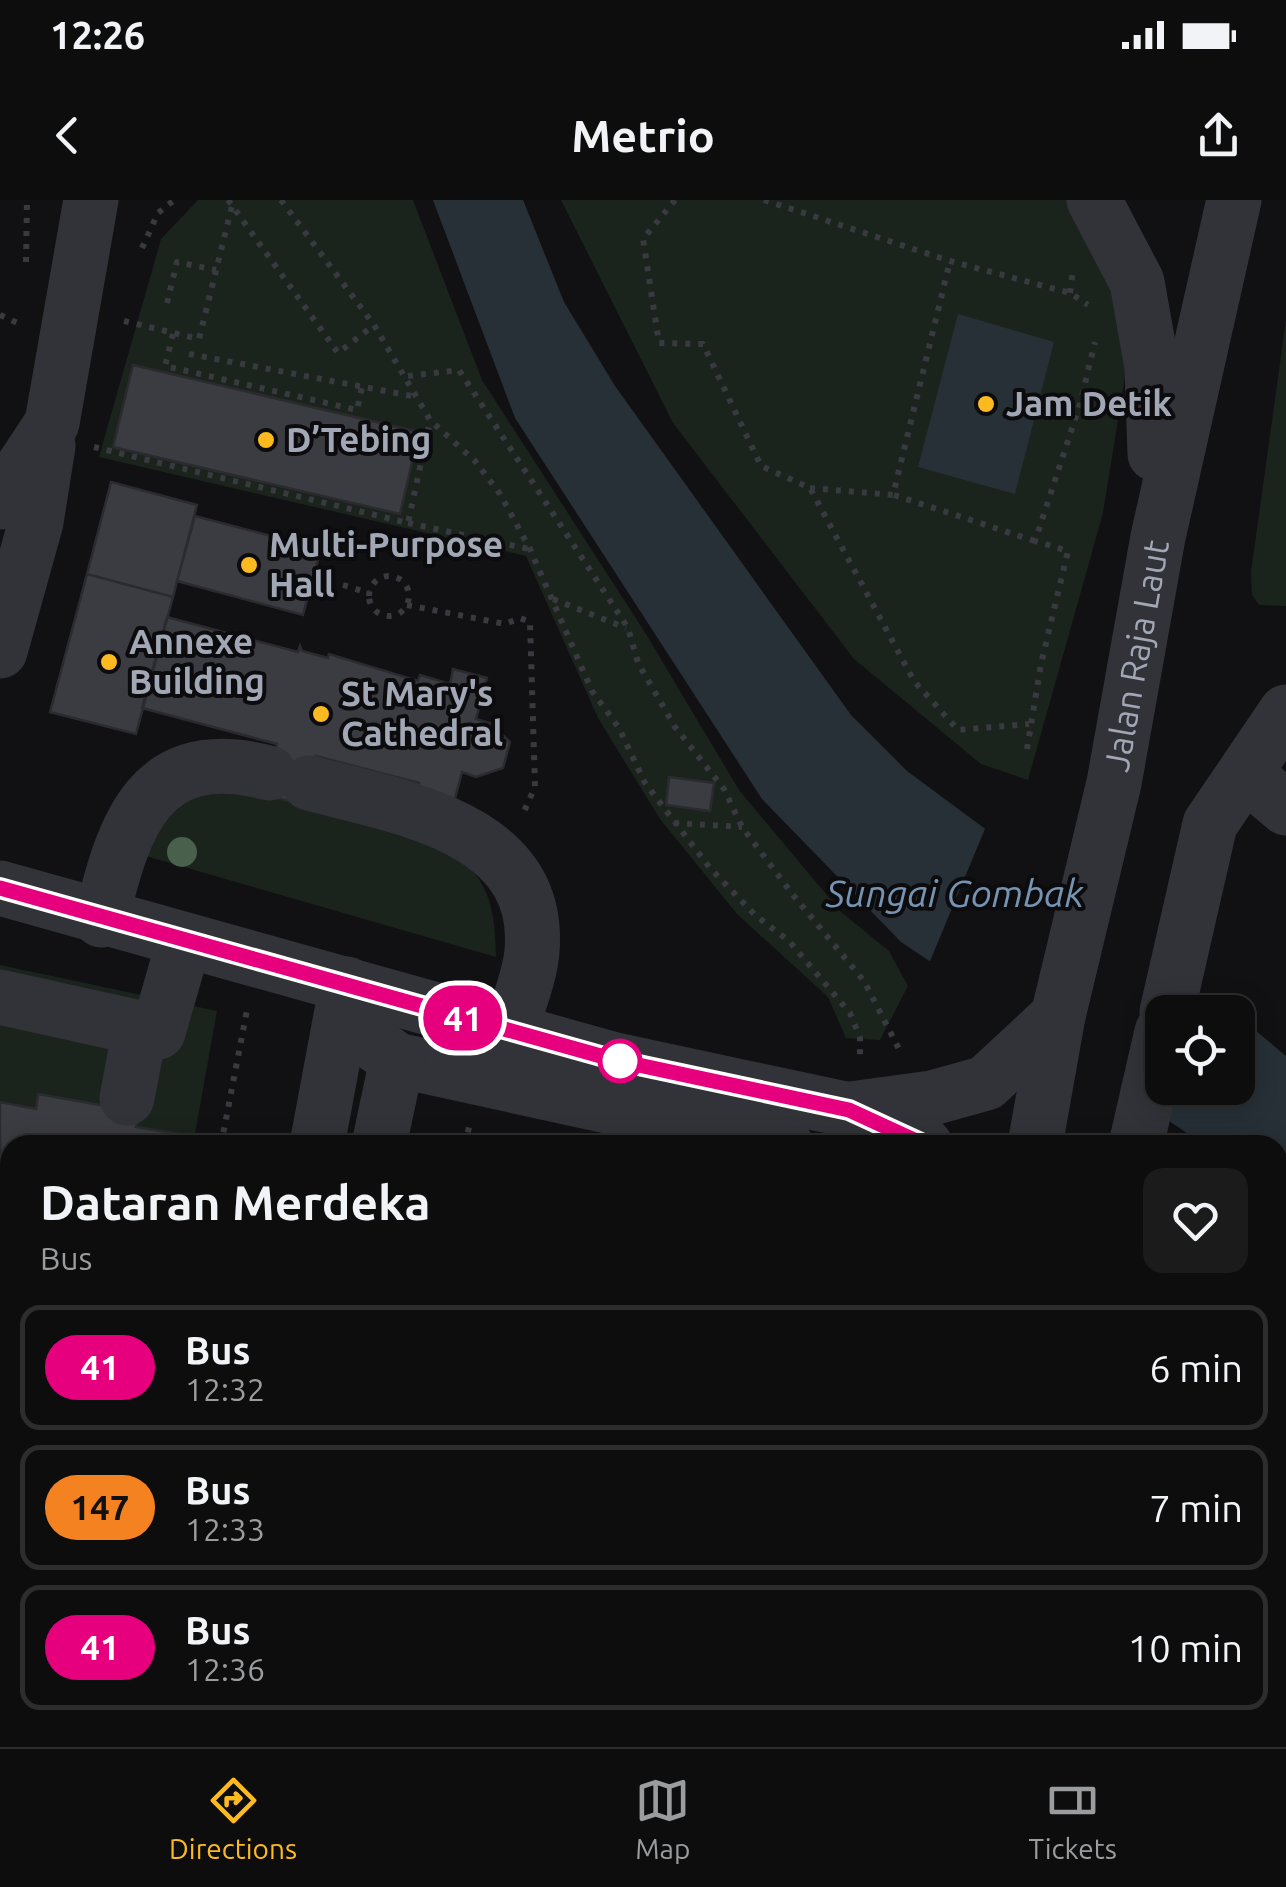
<!DOCTYPE html>
<html lang="en">
<head>
<meta charset="utf-8">
<style>
  body { margin:0; font-family:Ubuntu,sans-serif; background:#1b1b1c; color:#f1f3f6; height:100vh; display:flex; flex-direction:column; font-size:38px; white-space:nowrap }
  * { box-sizing:border-box; margin:0 }
  p { font-size:32px; color:#9a9c9e }
  .icon { flex:none; width:55px; height:55px; fill:none; stroke:currentColor; stroke-width:2; stroke-linecap:round; stroke-linejoin:round }
  .map { position:relative; flex:1; overflow:hidden }
  .side { position:absolute; left:0px; top:935px; width:1288px; height:612px; display:flex; flex-direction:column; background:#0d0d0e; border-radius:30px 30px 0 0; box-shadow:0 5px 25px #0003,0 0 0 2px #2d2d2e }
  .side>* { flex:none }
  .badge { padding:0 20px; border-radius:32px; font-size:35px; line-height:65px }
  .controls { position:absolute; left:1145px; top:795px; display:grid; gap:20px }
  .controls a { display:grid; place-items:center; width:110px; height:110px; border-radius:20px; background:#0d0d0e; box-shadow:0 5px 25px #0003,0 0 0 2px #2d2d2e; font-size:50px }
  .map>.badge { position:absolute; translate:-50% -50%; box-shadow:0 0 0 5px #fff }
  .round { display:grid; place-items:center; flex:none; width:105px; height:105px; border-radius:20px; background:#1b1b1c }
  .headline { display:flex; align-items:center; justify-content:space-between; height:170px; padding:0 40px }
  h1 { font-size:48px; font-weight:700; line-height:75px }
  ul { padding:0; list-style:none }
  li { display:flex; align-items:center; gap:30px; height:125px; margin:0 20px 15px; padding:0 20px; border:5px solid #2d2d2e; border-radius:20px }
  li div { flex:1 }
  li b { display:block; font-size:38px }
  li em { font-style:normal }
  li .badge { min-width:110px; font-weight:700; text-align:center }
  .status { display:flex; justify-content:space-between; align-items:center; height:70px; padding:0 50px; background:#0d0d0e; direction:ltr }
  .status svg { height:28px; fill:currentColor }
  header { display:flex; justify-content:space-between; align-items:center; height:130px; padding:0 40px; background:#0d0d0e; font-size:45px; font-weight:700 }
  .tabs { display:flex; justify-content:space-around; align-items:center; height:140px; border-top:2px solid #2d2d2e; background:#0d0d0e; font-size:28px; color:#9a9c9e }
  .tabs a { display:grid; justify-items:center; gap:5px }
  .tabs .selected { color:#fcba20 }
  .map>svg:first-child { display:block }
  .green { fill:#1b231d }
  .water { fill:#273037 }
  .pier { fill:#111113 }
  .building { fill:#3b3c41; stroke:#2b2b2f; stroke-width:2.5 }
  .lines { fill:none; stroke-linecap:round; stroke-linejoin:round }
  .path { stroke:#383a3f; stroke-width:6; stroke-dasharray:5 8; stroke-linecap:butt }
  .minor { stroke:#323338; stroke-width:55 }
  .tree { fill:#49604c }
  .line-casing { stroke:#fff; stroke-width:22 }
  .line { stroke:#e6007e; stroke-width:15 }
  .poi-dot { fill:#fcba20; stroke:#0c0c0e; stroke-width:4 }
  .stop-dot { fill:#fff; stroke:#e6007e; stroke-width:5 }
  .labels { text-anchor:middle; stroke-width:8; stroke-linejoin:round; paint-order:stroke }
  .poi-label { font-size:35px; font-weight:bold; fill:#a2a7b5; stroke:#0c0c0e; text-anchor:start }
  .street-label { font-size:35px; fill:#a2a7b5; stroke:#0c0c0e }
  .water-label { font-size:38px; font-style:italic; fill:#7694b2; stroke:#0c0c0e }
</style>
</head>
<body>
<div class="status"><b>12:26</b><svg viewBox="0 0 49 12"><path d="M0 12V9h3v3zM5 12V6h3v6zM10 12V3h3v9zM15 12V0h3v12zM26 1h20v11H26zM47 4h2v5h-2z"/></svg></div>
<header><svg class="icon" aria-label="back" viewBox="0 0 24 24"><path d="M15 5l-7 7 7 7"/></svg>Metrio<svg class="icon" aria-label="share" viewBox="0 0 24 24"><path d="M12 15V3M7 8l5-5 5 5M5 13v7h14v-7"/></svg></header>
<div class="map">
<svg width="1286" height="1547" viewBox="0 0 1286 1547">
  <rect width="100%" height="100%" fill="#111113"/>
  <!-- green -->
  <path class="green" d="M198,0H413L482,180L646,434L739,590L841,712L889,751L908,786L880,840L846,838L828,797L737,714L660,619L598,518L526,356L99,257L161,39Z
    M561,0H1073L1132,133L1103,313L1028,580L981,564L854,459L673,223Z
    M1286,120V406L1259,405L1252,395L1251,372Z
    M204,592L263,593L453,651C491,682 495,711 496,757L132,652L152,617Z
    M0,765L217,811L193,945H10V1538H85L83,1547H0Z
    M184,1538H788L786,1547H182Z"/>
  <!-- water -->
  <path class="water" d="M433,0H523L564,102L615,186L851,515L907,571L1232,812H1162V888H1238V816L1286,856V1056L1278,1043V945H1205L901,742L762,599L515,218Z
    M958,114L1054,142L1015,294L918,267Z"/>
  <!-- pier -->
  <path class="pier" d="M987,624L1220,797L1213,812H1162V888H1180L1165,921L928,766Z"/>
  <!-- building -->
  <path class="building" d="M133,165L419,232L400,314L113,247Z
    M111,282L197,305L173,397L87,374Z
    M195,316L321,349L303,415L177,381Z
    M87,374L173,397L136,534L50,512Z
    M167,417L298,452L300,446L302,451L328,458L329,454L418,481L420,475L450,484L453,469L487,478L476,519L490,523L510,542L503,568L476,577L462,572L453,606L418,587L419,583L316,556L303,605L263,594L277,544L142,508Z
    M669,577L714,583L710,611L666,605Z
    M38,894L139,912L136,927L185,935L183,945H10V1323L0,1321V902L36,909Z
    M0,1321L10,1323V1409L0,1408Z
    M1108,1538H1227L1225,1547H1106Z"/>
  <g class="lines">
    <!-- path -->
    <path class="path" d="M228,0L338,153L374,125
      M281,0L374,125L430,220L475,261L500,294L530,349L592,491L619,528L645,583L710,668L755,715L789,741L850,813L860,838V858
      M675,0L643,39L659,143L703,144L761,266L810,288L914,481L958,530L1029,524
      M764,0L950,61L1070,93L1088,105
      M142,48L158,13L174,0
      M26,62L27,0
      M1070,93L1073,70
      M167,103L177,62L216,70
      M0,115L22,125
      M124,121L199,139L232,6
      M173,134L165,166L357,210L362,187
      M189,154L417,197
      M408,176L459,170L628,428L638,463L675,527L724,589L742,627L793,695L864,781L902,855
      M94,247L408,323L430,221
      M810,288L893,295L950,61
      M894,295L1035,341
      M408,323L529,349
      M369 396a20 20 0 1 1 40 0a20 20 0 1 1-40 0Z
      M343,385L369,393
      M553,399L626,428
      M407,405L505,424L520,418L530,422L535,587L522,616
      M1027,549L1041,464L1068,351L1035,341L1080,204L1095,142
      M674,623L742,627
      M221,945L247,810
      M465,945L469,927
      M1278,1169L1286,1171
      M1278,1267L1286,1269
      M1278,1444L1286,1399
      M1278,1518L1286,1519
      M105,1541L135,1547
      M171,1547L173,1538"/>
    <!-- minor -->
    <g class="minor">
      <path d="M1094,0L1137,82L1152,167L1155,254"/>
      <path d="M0,302L52,223L91,0"/>
      <path d="M0,451L36,322L48,246"/>
      <path d="M1247,575L1286,608"/>
      <path d="M309,583C399,607 542,627 532,751C530,777 517,807 510,832"/>
      <path d="M0,688L615,860L849,910L925,945"/>
      <path d="M101,720C124,623 150,542 269,573"/>
      <path d="M0,797L158,832L184,742"/>
      <path d="M1167,812L1210,624L1286,512"/>
      <path d="M370,841L397,860L786,945"/>
      <path d="M127,898L140,829"/>
      <path d="M851,909L932,898L986,883L1058,816"/>
      <path d="M317,945L347,784"/>
      <path d="M379,945L397,860"/>
      <path id="s1" d="M1035,945L1058,816L1114,583L1158,337L1234,0"/>
      <path d="M1136,945L1162,832"/>
      <path d="M839,1547L841,1538"/>
      <path d="M911,1547L913,1538"/>
      <path d="M997,1547L999,1538"/>
    </g>
  </g>
  <!-- trees -->
  <circle class="tree" cx="182" cy="652" r="15"/>
  <g class="lines">
    <!-- line casing -->
    <g class="line-casing">
      <path id="line" d="M0,688L615,860L849,910L925,945"/>
    </g>
    <!-- line -->
    <use href="#line" class="line"/>
  </g>
  <!-- markers -->
  <g class="poi-dot">
    <circle cx="986" cy="204" r="10"/>
    <circle cx="266" cy="240" r="10"/>
    <circle cx="249" cy="365" r="10"/>
    <circle cx="109" cy="462" r="10"/>
    <circle cx="321" cy="514" r="10"/>
  </g>
  <circle class="stop-dot" cx="620" cy="861" r="20"/>
  <g class="labels">
    <!-- poi labels -->
    <g class="poi-label">
      <text x="1006" y="216">Jam Detik</text>
      <text x="286" y="252">D’Tebing</text>
      <text x="269" y="357">Multi-Purpose<tspan x="269" dy="40">Hall</tspan></text>
      <text x="129" y="454">Annexe<tspan x="129" dy="40">Building</tspan></text>
      <text x="341" y="506">St Mary's<tspan x="341" dy="40">Cathedral</tspan></text>
    </g>
    <!-- street labels -->
    <g class="street-label">
      <text dy="12" stroke="none"><textPath href="#s1" startOffset="500">Jalan Raja Laut</textPath></text>
    </g>
    <!-- water labels -->
    <g class="water-label">
      <text x="955" y="707">Sungai Gombak</text>
    </g>
  </g>
</svg>
<div class="controls">
<a><svg class="icon" aria-label="locate" viewBox="0 0 24 24"><circle cx="12" cy="12" r="6"/><path d="M12 2v4M12 18v4M2 12h4M18 12h4"/></svg></a>
</div>
<b class="badge" style="left:463px;top:818px;background:#e6007e;color:#fff">41</b>
<section class="side">
<div class="headline"><div><h1>Dataran Merdeka</h1><p>Bus</p></div><a class="round"><svg class="icon" aria-label="heart" viewBox="0 0 24 24"><path d="M12 20l-8-8c-3-5 5-10 8-4 3-6 11-1 8 4z"/></svg></a></div>
<ul>
<li><span class="badge" style="background:#e6007e;color:#fff">41</span><div><b>Bus</b><p>12:32</p></div><em>6 min</em></li>
<li><span class="badge" style="background:#f58220;color:#111">147</span><div><b>Bus</b><p>12:33</p></div><em>7 min</em></li>
<li><span class="badge" style="background:#e6007e;color:#fff">41</span><div><b>Bus</b><p>12:36</p></div><em>10 min</em></li>
</ul>
</section>
</div>
<nav class="tabs">
<a class="selected"><svg class="icon" aria-label="directions" viewBox="0 0 24 24"><path d="M12 3l9 9-9 9-9-9zM9 14v-3h6M13 9l2 2-2 2"/></svg>Directions</a>
<a><svg class="icon" aria-label="map" viewBox="0 0 24 24"><path d="M3 6l6-2 6 2 6-2v14l-6 2-6-2-6 2zM9 4v14M15 6v14"/></svg>Map</a>
<a><svg class="icon" aria-label="tickets" viewBox="0 0 24 24"><path d="M3 7h18v10H3zM15 7v10"/></svg>Tickets</a>
</nav>
</body>
</html>
